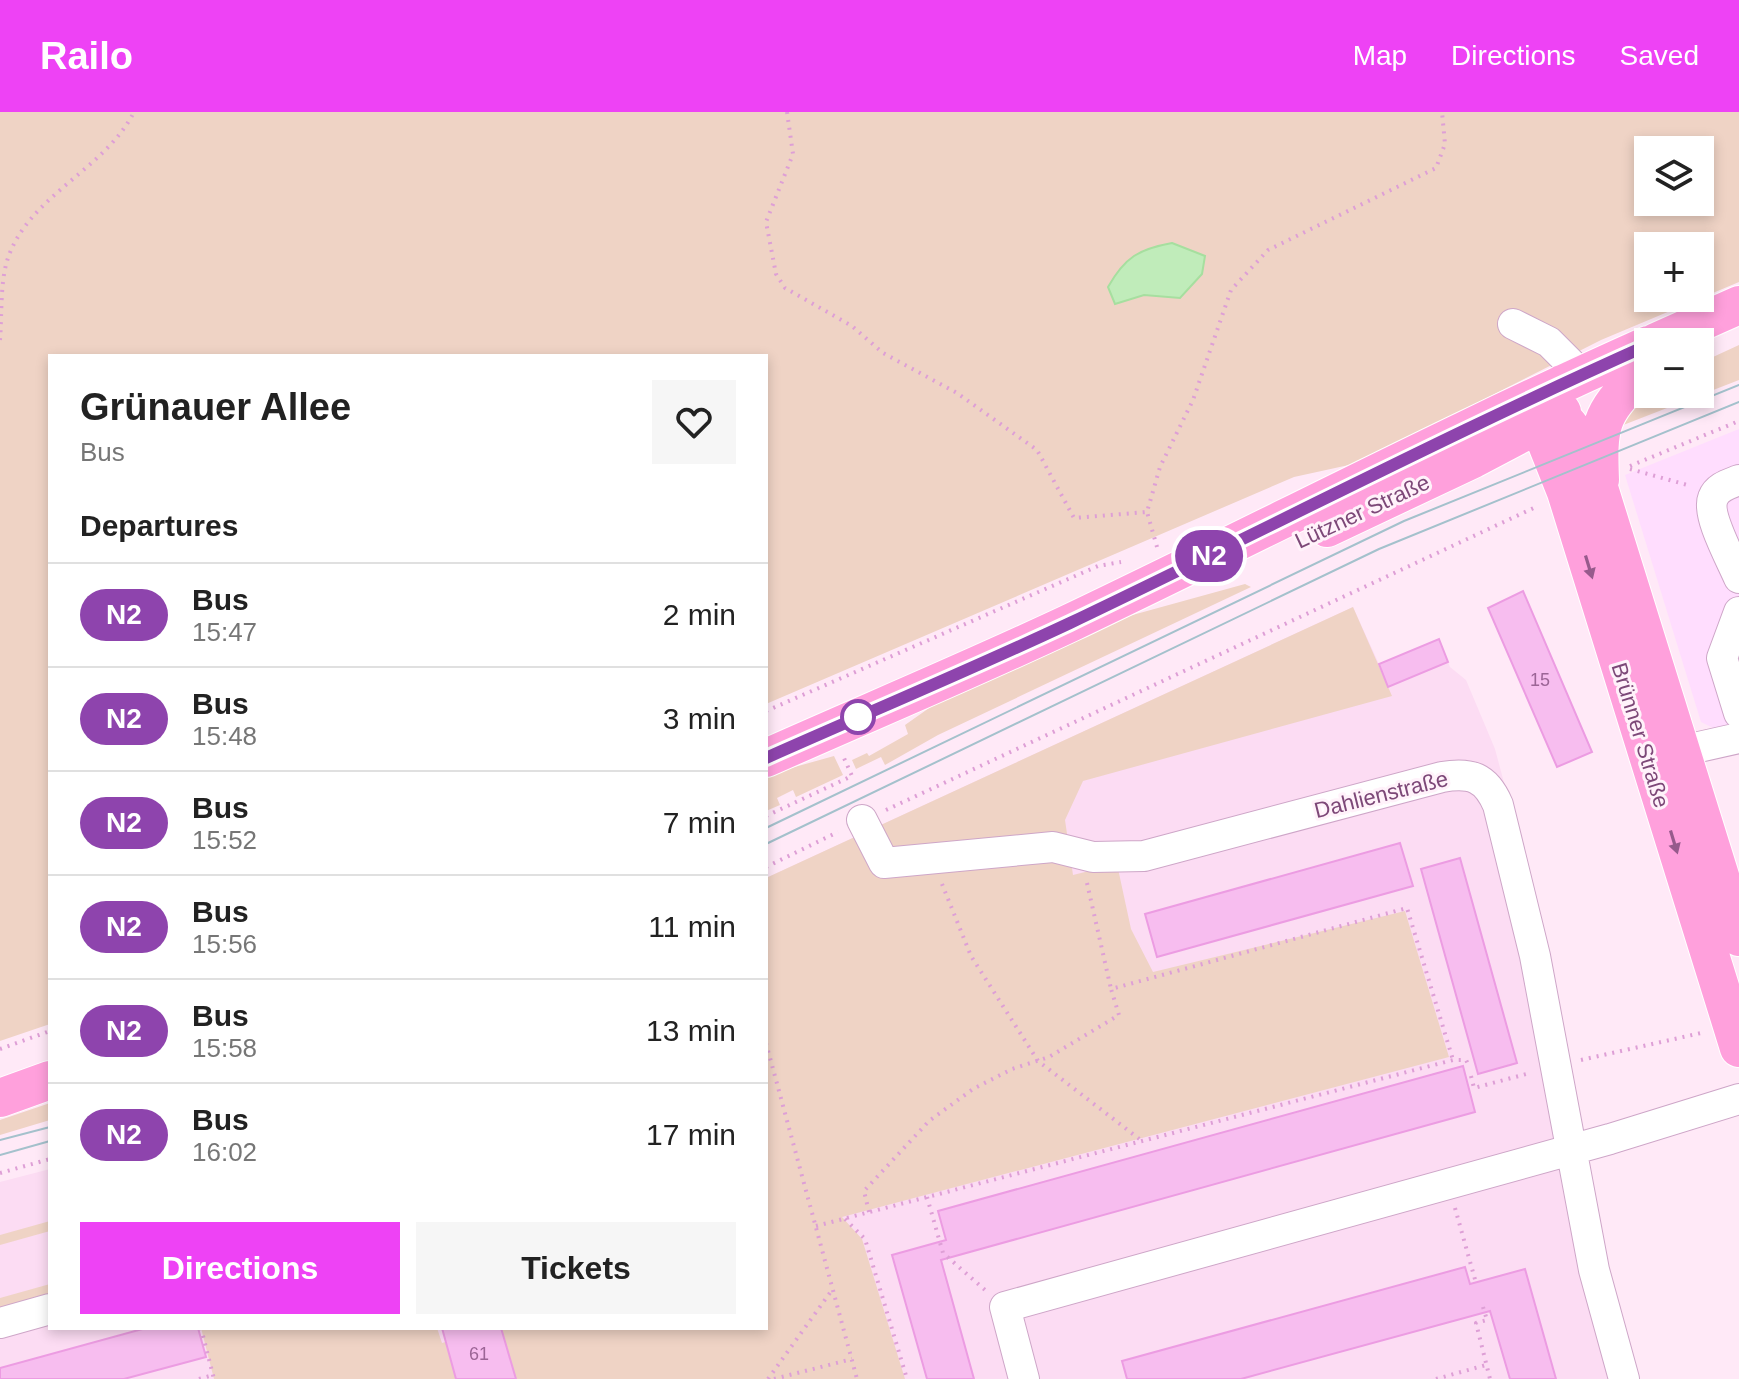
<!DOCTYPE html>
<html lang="en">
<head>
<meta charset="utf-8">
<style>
  body { margin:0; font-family:Helvetica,sans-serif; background:#f6f6f6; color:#222; height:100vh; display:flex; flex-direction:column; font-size:30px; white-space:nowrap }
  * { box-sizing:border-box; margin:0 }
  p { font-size:26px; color:#767676 }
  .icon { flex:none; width:44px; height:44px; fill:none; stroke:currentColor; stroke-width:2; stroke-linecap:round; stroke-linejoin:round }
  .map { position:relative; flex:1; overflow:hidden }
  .drawer { position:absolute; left:48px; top:242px; width:720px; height:976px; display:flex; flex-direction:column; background:#fff; border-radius:0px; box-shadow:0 4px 12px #0003 }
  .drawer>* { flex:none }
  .badge { padding:0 16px; border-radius:26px; font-size:28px; line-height:52px }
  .tools { position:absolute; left:1634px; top:24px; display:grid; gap:16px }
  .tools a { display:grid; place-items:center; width:80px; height:80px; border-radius:0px; background:#fff; box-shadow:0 4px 12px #0003; font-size:40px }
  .map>.badge { position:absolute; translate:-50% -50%; box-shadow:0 0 0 4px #fff }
  h2 { padding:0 32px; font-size:30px; line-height:72px }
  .round { display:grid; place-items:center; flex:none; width:84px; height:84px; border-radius:0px; background:#f6f6f6 }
  .overview { display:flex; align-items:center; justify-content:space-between; height:136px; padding:0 32px }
  h1 { font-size:38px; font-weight:700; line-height:60px }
  .button { display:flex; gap:16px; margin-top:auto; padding:16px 32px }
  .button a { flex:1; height:92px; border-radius:0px; background:#ee42f5; color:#fff; font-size:32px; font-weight:700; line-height:92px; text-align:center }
  .button a+a { background:#f6f6f6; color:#222 }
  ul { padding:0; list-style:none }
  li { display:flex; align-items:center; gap:24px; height:104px; padding:0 32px; border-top:2px solid #e0e0e0 }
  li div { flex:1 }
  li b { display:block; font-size:30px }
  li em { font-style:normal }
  li .badge { min-width:88px; font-weight:700; text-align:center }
  header { display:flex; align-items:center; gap:48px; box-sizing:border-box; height:112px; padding:0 40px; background:#ee42f5; color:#fff }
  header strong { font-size:38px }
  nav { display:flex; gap:44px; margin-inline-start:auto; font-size:28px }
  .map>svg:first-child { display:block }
  .residential { fill:#fcdcf3 }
  .commercial { fill:#ffddfe }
  .green { fill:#efd3c5; fill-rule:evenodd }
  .water { fill:#c0ecba; stroke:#a6df9f; stroke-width:2 }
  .building { fill:#f7bdef; stroke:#ec9ce2; stroke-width:2 }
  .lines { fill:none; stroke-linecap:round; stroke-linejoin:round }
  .minor-casing { stroke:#cea6c8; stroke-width:32 }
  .major-casing { stroke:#fff; stroke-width:40 }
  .path { stroke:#de9fd6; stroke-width:4; stroke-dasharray:2 6; stroke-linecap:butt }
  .minor { stroke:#fff; stroke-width:30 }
  .major { stroke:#ffa0dc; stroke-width:38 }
  .tram { stroke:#a4c1cc; stroke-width:2 }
  .oneway { fill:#975a8c }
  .line-casing { stroke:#fff; stroke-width:18 }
  .line { stroke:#8e44ad; stroke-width:12 }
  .stop-dot { fill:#fff; stroke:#8e44ad; stroke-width:4 }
  .labels { text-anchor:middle; stroke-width:6; stroke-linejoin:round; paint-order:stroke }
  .number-label { font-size:18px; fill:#9c6596 }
  .street-label { font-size:22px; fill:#7d4878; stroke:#fff2fa }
</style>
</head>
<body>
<header>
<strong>Railo</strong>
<nav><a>Map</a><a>Directions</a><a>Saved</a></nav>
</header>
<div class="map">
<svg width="1739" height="1267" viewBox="0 0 1739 1267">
  <rect width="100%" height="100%" fill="#ffe9f7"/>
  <!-- residential -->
  <path class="residential" d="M1353,495L1379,552L1439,527L1450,555L1466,568L1495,637L1541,809L1559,890L1603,1136L1639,1267H0V1070L50,1057V1216H766V766Z"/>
  <!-- commercial -->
  <path class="commercial" d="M1739,317V629L1701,610L1625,363Z"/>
  <!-- green -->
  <path class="green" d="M0,0H1739V170L1601,228L1358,351L1294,365L766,592V244H50V912L0,929ZM1648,38H1700V90H1648ZM1648,134H1700V186H1648Z
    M1739,233V268L1613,317L1648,278V282H1700V251Z
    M1245,472L1251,475L938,623L885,653L881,645L856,657L852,648L867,641L869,644L908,622L905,613L949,582L1118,507Z
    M1353,495L1392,584L1083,669L1065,708L1073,763L1117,752L1131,817L1153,860L1405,799L1449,945L842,1105L862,1127L905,1267H214L201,1216H437L442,1231L496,1216H766V766Z
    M834,644L843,663L796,685L793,678L777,686L780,693L766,699V663Z
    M50,991V1008L0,1023V1008Z
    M50,1109V1119L0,1133V1123Z
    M50,1172V1184L0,1198V1186Z"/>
  <!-- water -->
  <path class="water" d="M1172,131L1205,144L1202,162L1180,186L1144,183L1115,192L1108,175C1125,145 1139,137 1172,131Z"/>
  <!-- building -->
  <path class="building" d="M1523,479L1592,640L1557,655L1488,496Z
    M1439,527L1448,550L1388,575L1379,552Z
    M1400,731L1413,774L1157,845L1145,802Z
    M1460,746L1517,951L1478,962L1421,757Z
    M1463,954L1475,1000L941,1148L974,1267H927L892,1143L946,1128L938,1099Z
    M1465,1155L1470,1172L1525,1157L1556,1267H1510L1490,1199L1241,1267H1127L1122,1249Z
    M146,1216H198L206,1245L124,1267H0V1256Z
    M442,1216H501L516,1267H456Z"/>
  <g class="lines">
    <!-- minor casing -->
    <g class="minor-casing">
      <path id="minor" d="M1513,212L1549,230L1582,263
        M1739,368C1729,372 1717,375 1713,386C1706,403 1732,449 1739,466
        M1739,500L1722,546L1739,601
        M1681,639L1739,626
        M862,708L884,751L1053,735L1093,745L1144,744L1442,665C1471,660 1486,665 1498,693L1535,844L1594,1158L1624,1267
        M0,1211L50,1197
        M1024,1267L1005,1195L1610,1027L1739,987"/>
    </g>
    <!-- major casing -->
    <g class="major-casing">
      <path id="major" d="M1656,230L1739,193
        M1562,272L1542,294L1539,312L1566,380L1739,936
        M1538,294C1576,300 1586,349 1600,379L1739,825
        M1600,368C1598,315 1599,302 1638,265
        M1327,416L1473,347L1562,300
        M766,646C867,601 970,558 1070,511C1263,419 1453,320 1648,233
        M0,986L50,968"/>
    </g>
    <!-- path -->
    <path class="path" d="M787,0L793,42L766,110L776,162L785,176L852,214L883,241L957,281L1037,338L1074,406L1147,400
      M0,228C2,203 0,173 7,149C27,84 104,59 134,0
      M1630,354L1739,309
      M1630,357L1691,374
      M1157,435L1147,400L1160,355L1193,288L1231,178L1268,138L1436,56L1445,32L1442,0
      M766,599L1098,454L1121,450
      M886,698L1538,394
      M766,704L852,664L844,646
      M766,755L838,720
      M1087,771L1111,877
      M942,772L971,844L1038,949L1142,1029
      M766,931L857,1267
      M0,937L50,919
      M1581,948L1701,921
      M1471,964L1474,976L1530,961
      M0,1061L50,1047
      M927,1085L943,1141L985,1178
      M1455,1096L1476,1171
      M869,1100L864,1079L929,1009L973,977L1012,957L1049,945L1119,903L1111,877L1407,796L1453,948
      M845,1107L865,1127L907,1267
      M816,1114L1453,948H1466L1468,952
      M1483,1195L1487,1208L1476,1211L1490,1267
      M201,1216L214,1267
      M199,1267L213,1263
      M768,1267L832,1178
      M774,1267L852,1247
      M1436,1267L1486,1253"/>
    <!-- minor -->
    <use href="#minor" class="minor"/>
    <!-- major -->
    <use href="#major" class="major"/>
    <!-- tram -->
    <path class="tram" d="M766,716L1404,409L1739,273
      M766,732L1379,437L1739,290
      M0,1028L50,1015
      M0,1043L50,1029"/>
  </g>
  <!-- one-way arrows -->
  <defs><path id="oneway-solid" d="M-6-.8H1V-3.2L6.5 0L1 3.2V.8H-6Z" transform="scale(2)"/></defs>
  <g class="oneway">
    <use href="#oneway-solid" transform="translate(1589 455) rotate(73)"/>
    <use href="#oneway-solid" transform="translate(1674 730) rotate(73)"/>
  </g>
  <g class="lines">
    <!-- line casing -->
    <g class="line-casing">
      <path id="line" d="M766,646C867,601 970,558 1070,511C1263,419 1453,320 1648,233"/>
    </g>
    <!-- line -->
    <use href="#line" class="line"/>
  </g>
  <!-- markers -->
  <circle class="stop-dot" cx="858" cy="605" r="16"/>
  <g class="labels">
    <!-- number labels -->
    <g class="number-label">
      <text x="1540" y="574">15</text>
      <text x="479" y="1248">61</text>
    </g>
    <!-- street labels -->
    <g class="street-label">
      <text transform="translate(1362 399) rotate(-25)" y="8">Lützner Straße</text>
      <text transform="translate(1641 623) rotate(73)" y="8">Brünner Straße</text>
      <text transform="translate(1381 682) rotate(-14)" y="8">Dahlienstraße</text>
    </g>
  </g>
</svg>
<div class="tools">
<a><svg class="icon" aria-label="layers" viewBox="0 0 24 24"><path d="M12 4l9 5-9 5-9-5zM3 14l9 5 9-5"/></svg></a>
<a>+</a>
<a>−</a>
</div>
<b class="badge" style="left:1209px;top:444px;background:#8e44ad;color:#fff">N2</b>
<section class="drawer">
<div class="overview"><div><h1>Grünauer Allee</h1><p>Bus</p></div><a class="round"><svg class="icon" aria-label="heart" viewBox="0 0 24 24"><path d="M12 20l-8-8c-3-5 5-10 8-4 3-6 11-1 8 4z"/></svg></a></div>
<h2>Departures</h2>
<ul>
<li><span class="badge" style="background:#8e44ad;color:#fff">N2</span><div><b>Bus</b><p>15:47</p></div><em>2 min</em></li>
<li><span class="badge" style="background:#8e44ad;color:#fff">N2</span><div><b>Bus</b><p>15:48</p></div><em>3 min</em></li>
<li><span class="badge" style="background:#8e44ad;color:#fff">N2</span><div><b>Bus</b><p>15:52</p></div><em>7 min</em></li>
<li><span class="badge" style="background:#8e44ad;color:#fff">N2</span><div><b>Bus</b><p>15:56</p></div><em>11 min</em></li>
<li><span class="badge" style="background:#8e44ad;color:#fff">N2</span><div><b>Bus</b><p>15:58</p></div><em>13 min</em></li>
<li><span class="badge" style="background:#8e44ad;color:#fff">N2</span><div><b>Bus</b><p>16:02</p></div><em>17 min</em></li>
</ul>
<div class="button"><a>Directions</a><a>Tickets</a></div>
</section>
</div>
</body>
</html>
